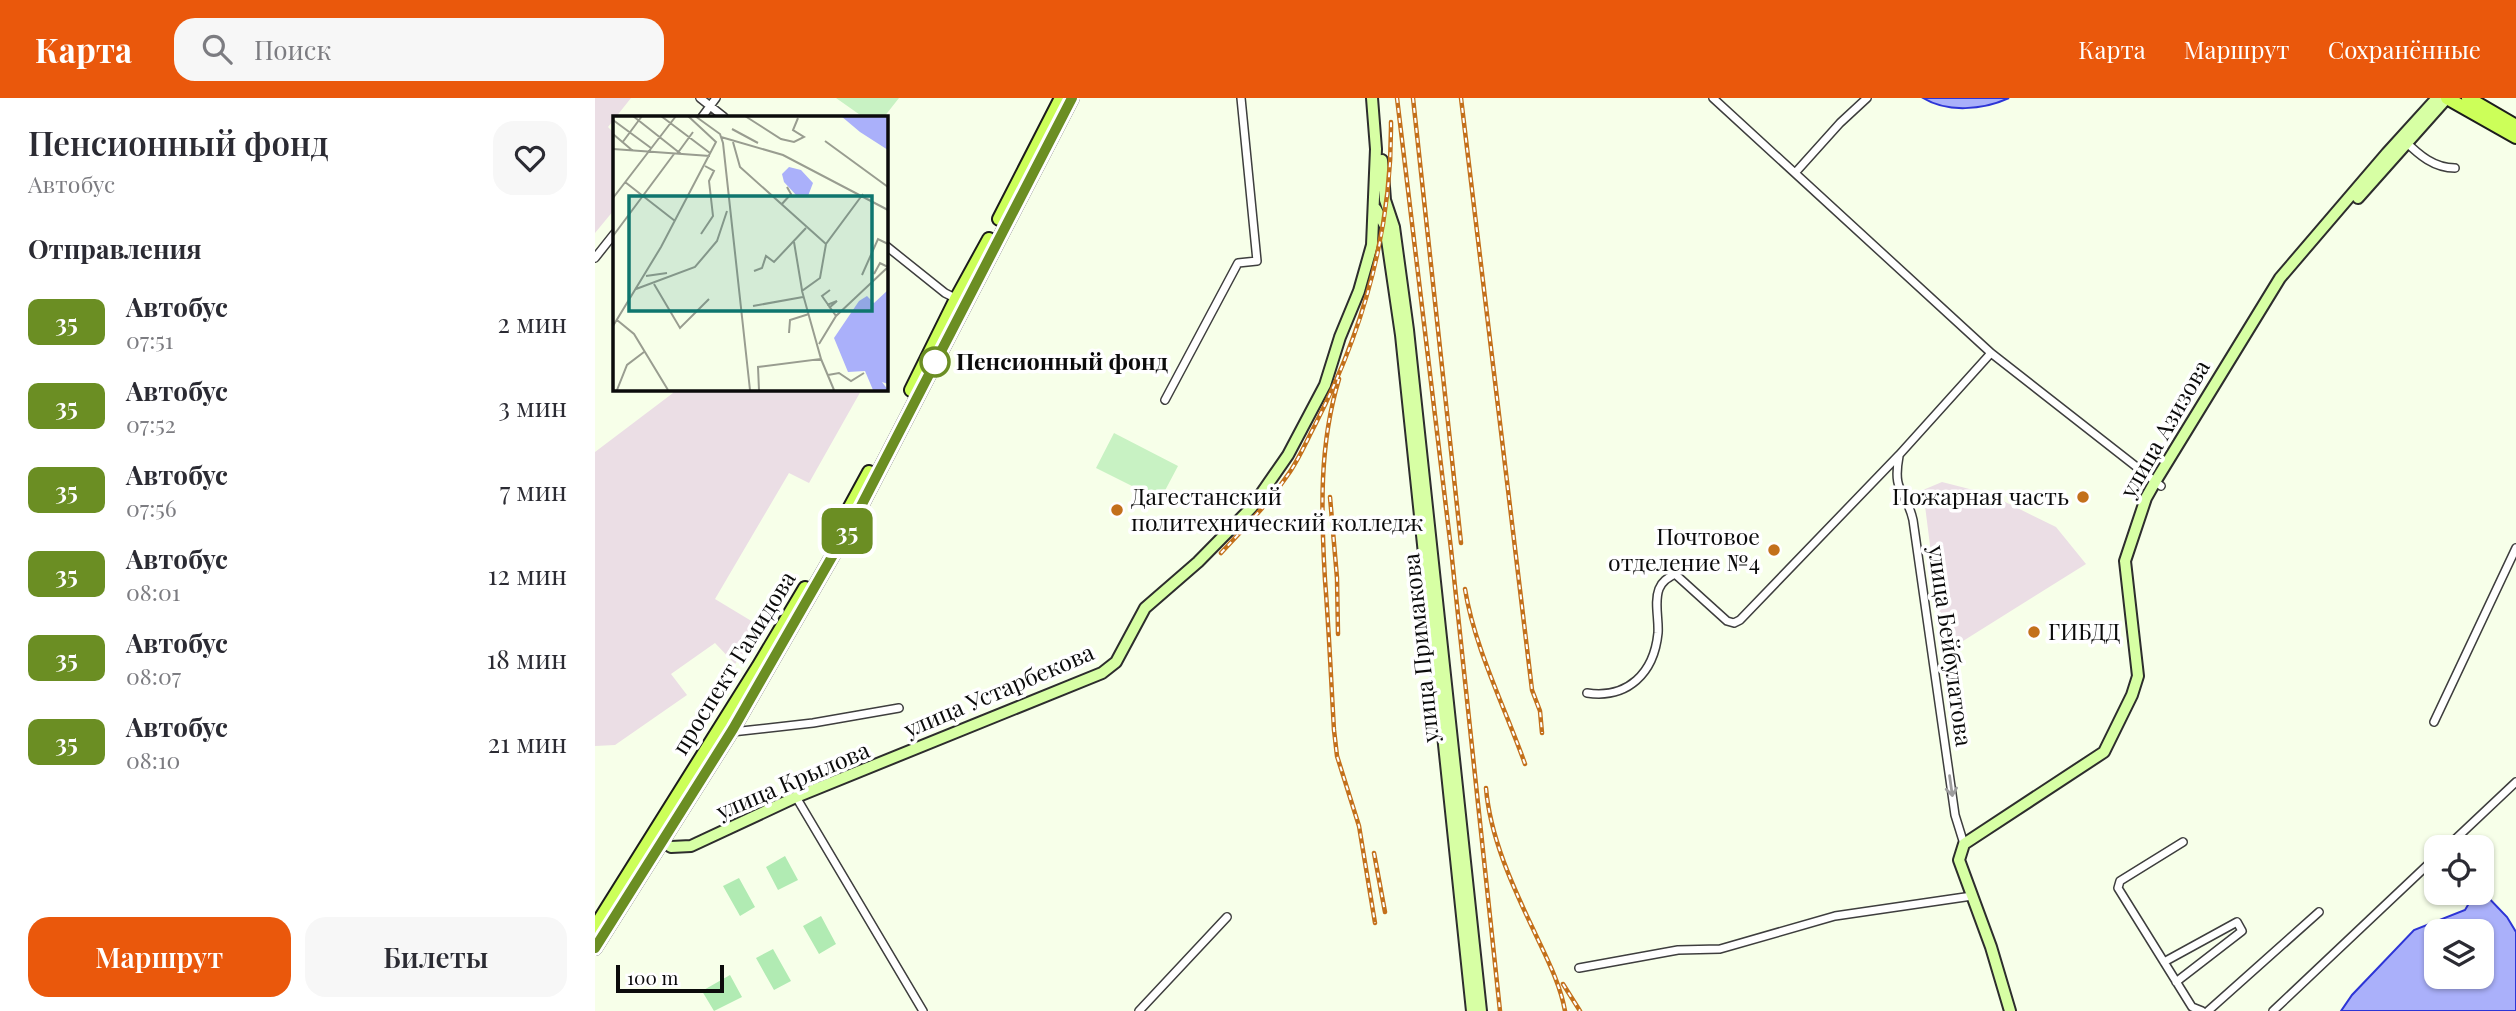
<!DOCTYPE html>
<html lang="ru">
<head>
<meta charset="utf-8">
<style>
  body { margin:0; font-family:"Playfair Display",serif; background:#f7f7f7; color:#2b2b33; height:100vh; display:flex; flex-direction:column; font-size:26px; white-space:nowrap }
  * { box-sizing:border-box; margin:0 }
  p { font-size:23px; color:#7c7c81 }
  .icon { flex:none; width:38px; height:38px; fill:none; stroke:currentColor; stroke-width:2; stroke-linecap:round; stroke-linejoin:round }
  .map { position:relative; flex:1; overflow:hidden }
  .details { display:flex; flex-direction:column; background:#fff; width:595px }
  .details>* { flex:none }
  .badge { padding:0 14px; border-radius:10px; font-size:24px; line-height:46px }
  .fabs { position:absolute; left:1829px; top:737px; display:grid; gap:14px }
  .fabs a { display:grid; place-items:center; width:70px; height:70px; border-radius:14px; background:#fff; box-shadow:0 2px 5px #0004; font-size:35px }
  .scale { position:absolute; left:21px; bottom:18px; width:108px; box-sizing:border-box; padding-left:7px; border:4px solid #0b0b0b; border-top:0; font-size:19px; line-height:24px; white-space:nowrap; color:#0b0b0b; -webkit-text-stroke:5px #fff; paint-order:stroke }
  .map>.badge { position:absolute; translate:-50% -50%; box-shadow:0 0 0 4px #fff }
  h2 { padding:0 28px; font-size:26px; line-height:63px }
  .round { display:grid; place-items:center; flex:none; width:74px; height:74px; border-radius:21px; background:#f7f7f7 }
  .summary { display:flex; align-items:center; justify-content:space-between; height:119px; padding:0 28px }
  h1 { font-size:33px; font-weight:600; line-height:52px }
  .action { display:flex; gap:14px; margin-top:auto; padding:14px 28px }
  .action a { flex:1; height:80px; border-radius:21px; background:#ea580c; color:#fff; font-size:28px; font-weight:600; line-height:80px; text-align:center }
  .action a+a { background:#f7f7f7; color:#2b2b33 }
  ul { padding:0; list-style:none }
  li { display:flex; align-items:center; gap:21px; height:84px; padding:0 28px }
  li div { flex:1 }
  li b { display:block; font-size:26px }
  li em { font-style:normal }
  li .badge { min-width:77px; font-weight:700; text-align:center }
  header { display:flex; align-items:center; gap:42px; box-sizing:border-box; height:98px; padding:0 35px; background:#ea580c; color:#fff }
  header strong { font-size:33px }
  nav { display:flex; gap:38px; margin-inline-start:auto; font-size:24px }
  .search { width:490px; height:63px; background:#f7f7f7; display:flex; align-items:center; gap:18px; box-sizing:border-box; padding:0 24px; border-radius:21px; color:#7c7c81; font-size:26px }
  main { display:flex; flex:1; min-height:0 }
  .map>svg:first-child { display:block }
  .industrial { fill:#ebdee5 }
  .green { fill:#b1ebb3 }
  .pitch { fill:#c8f2c3 }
  .water { fill:#aab0fa; stroke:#2d35d6; stroke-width:2; fill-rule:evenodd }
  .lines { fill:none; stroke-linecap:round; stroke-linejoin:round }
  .minor-casing { stroke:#3e3e3e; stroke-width:10 }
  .secondary-casing { stroke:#2d2d2d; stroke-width:14 }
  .primary-casing { stroke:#1c1c1c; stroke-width:16 }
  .minor { stroke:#fff; stroke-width:7 }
  .secondary { stroke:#d7ffa4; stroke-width:10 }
  .primary { stroke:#ccff59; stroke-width:12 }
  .rail-casing { stroke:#c3701b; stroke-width:4.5 }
  .rail { stroke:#fff; stroke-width:2; stroke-dasharray:5; stroke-linecap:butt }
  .oneway { stroke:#9d9d9d }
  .line-casing { stroke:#fff; stroke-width:16 }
  .line { stroke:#6b8e23; stroke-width:10 }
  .stop-dot { fill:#fff; stroke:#6b8e23; stroke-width:3.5 }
  .poi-dot { fill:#c3701b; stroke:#fff; stroke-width:2.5 }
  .labels { text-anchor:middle; stroke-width:7; stroke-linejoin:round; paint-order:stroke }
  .stop-label { font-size:23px; font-weight:bold; fill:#0b0b0b; stroke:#fff; text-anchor:start }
  .street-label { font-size:23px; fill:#0b0b0b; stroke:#fff }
  .poi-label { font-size:23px; fill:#0b0b0b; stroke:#fff; text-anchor:start }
  .inset-road { fill:none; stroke:#999d90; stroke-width:2 }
  .view { fill:#0f766e; fill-opacity:0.15; stroke:#0f766e; stroke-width:3.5 }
  .inset-edge { fill:none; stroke:#0b0b0b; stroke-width:3.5 }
</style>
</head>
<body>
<header>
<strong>Карта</strong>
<div class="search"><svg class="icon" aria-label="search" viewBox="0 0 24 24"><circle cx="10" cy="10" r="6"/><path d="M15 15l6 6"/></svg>Поиск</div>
<nav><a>Карта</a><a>Маршрут</a><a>Сохранённые</a></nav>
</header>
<main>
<section class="details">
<div class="summary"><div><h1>Пенсионный фонд</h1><p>Автобус</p></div><a class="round"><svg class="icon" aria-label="heart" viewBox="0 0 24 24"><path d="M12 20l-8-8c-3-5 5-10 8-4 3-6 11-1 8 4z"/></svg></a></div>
<h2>Отправления</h2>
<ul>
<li><span class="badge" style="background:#6b8e23;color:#fff">35</span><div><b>Автобус</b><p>07:51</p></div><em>2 мин</em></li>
<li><span class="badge" style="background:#6b8e23;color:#fff">35</span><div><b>Автобус</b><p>07:52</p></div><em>3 мин</em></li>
<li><span class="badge" style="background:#6b8e23;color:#fff">35</span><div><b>Автобус</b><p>07:56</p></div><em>7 мин</em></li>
<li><span class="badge" style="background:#6b8e23;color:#fff">35</span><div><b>Автобус</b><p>08:01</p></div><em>12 мин</em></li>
<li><span class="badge" style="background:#6b8e23;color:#fff">35</span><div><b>Автобус</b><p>08:07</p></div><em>18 мин</em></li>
<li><span class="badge" style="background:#6b8e23;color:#fff">35</span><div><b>Автобус</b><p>08:10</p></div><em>21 мин</em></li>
</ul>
<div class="action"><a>Маршрут</a><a>Билеты</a></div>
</section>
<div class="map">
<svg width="1921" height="913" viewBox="0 0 1921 913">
  <rect width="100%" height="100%" fill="#f7ffe9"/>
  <!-- industrial -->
  <path class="industrial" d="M0,0H36L13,29L19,35V112L0,135Z
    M76,291H267L214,385L194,375L120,501L168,530L140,566L120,545L76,576L92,597L20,647L0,648V354L78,295Z
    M1347,384L1394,396L1461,429L1491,466L1368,543L1347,542L1328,392Z"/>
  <!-- green -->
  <path class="green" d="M190,758L203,782L183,792L171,769Z
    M144,780L160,809L145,818L128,788Z
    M226,818L241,846L224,856L208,828Z
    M178,851L196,883L179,892L161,860Z
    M135,877L147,899L119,913L107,893Z"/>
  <!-- pitch -->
  <path class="pitch" d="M241,0H304L289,19H268Z
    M519,335L583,368L565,402L501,370Z"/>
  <!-- water -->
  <path class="water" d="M1328,0H1414C1388,12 1352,15 1328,0Z
    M1887,793L1912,819L1921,834V913H1746L1757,897L1819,832L1870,812L1880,795ZM1841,833H1886V878H1841Z"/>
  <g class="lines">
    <!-- minor casing -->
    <g class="minor-casing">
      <path id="minor" d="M105,0L129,19
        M1118,0L1396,255L1566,388
        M107,19L121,0
        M1810,43C1824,57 1839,70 1860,70
        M1200,75L1245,25L1272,0
        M290,147L350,195L362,201
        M0,160L19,136
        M570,302L643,165L662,163L646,0
        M1304,358C1297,396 1311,391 1318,422L1360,717L1369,746
        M992,595C1033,601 1059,575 1063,535C1064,521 1059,504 1064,491C1067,483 1073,480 1080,476L1132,523L1139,525L1145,522L1304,357L1396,255
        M1839,624L1921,450
        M137,634L218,625L304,610
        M201,699L328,913
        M1588,744L1525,783L1523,790L1597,909L1607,913
        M1852,749L1921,684
        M1569,864L1642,824L1647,833L1581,884
        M984,870L1083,852L1125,851L1240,818L1377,798
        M544,913L632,819
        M1613,913L1724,814
        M1678,913L1841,759"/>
    </g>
    <!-- secondary casing -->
    <g class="secondary-casing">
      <path id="secondary" d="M787,62L790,102L799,129L813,232L886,913
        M1763,100L1852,0
        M781,111L790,128L806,237L877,913
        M60,740L76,749L96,748L201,699L507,575L521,564L550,510L603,464L657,409L693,357L730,287L745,239L764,193L777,147L781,51L777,0
        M1415,913L1396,849L1364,762L1369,746L1509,654L1537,597L1543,578L1530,463L1551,400L1560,384L1685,180L1792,55L1842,0"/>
    </g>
    <!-- primary casing -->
    <g class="primary-casing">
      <path id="primary" d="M1852,0L1921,39
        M1873,0L1921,28
        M404,121L466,0
        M316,292L361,201L394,141
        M236,444L274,374
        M0,829L163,569L210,490
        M0,850L138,631L265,410L477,0"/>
    </g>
    <!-- minor -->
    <use href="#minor" class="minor"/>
    <!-- secondary -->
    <use href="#secondary" class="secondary"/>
    <!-- primary -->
    <use href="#primary" class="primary"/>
    <!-- rail casing -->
    <g class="rail-casing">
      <path id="rail" d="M802,0L856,451L905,913
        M818,0L866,445
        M866,0L937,592L945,613L947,635
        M744,281C724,347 726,414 730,482C734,532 736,582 739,632L742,658L764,728L780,825
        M735,399L742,480L743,536
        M626,455C649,430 673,406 692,378C703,363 711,344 720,327C769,231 797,132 796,24
        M870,491C879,548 910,610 930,666
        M891,690C895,739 918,789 939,833C951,859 965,885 970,913
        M779,755L790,814
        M968,886L985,913"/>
    </g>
    <!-- rail -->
    <use href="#rail" class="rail"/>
  </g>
  <!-- one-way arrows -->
  <defs><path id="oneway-shaft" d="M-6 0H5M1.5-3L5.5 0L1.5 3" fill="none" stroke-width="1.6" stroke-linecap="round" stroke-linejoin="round" transform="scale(1.75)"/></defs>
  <use class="oneway" href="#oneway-shaft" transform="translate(1356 688) rotate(82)"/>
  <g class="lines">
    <!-- line casing -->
    <g class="line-casing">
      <path id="line" d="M0,850L138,631L265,410L477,0"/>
    </g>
    <!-- line -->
    <use href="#line" class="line"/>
  </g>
  <!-- markers -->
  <circle class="stop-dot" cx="340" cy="264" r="14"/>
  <g class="poi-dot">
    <circle cx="1488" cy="399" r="7"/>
    <circle cx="522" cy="412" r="7"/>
    <circle cx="1179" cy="452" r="7"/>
    <circle cx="1439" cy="534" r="7"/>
  </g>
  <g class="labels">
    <!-- stop labels -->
    <g class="stop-label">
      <text x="361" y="272">Пенсионный фонд</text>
    </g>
    <!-- street labels -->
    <g class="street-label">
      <text transform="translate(1570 331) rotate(-60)" y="8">улица Азизова</text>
      <text transform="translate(1355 548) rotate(82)" y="8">улица Бейбулатова</text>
      <text transform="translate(826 550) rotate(-96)" y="8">улица Примакова</text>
      <text transform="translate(139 565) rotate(-58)" y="8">проспект Гамидова</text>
      <text transform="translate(404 593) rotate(-23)" y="8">улица Устарбекова</text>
      <text transform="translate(198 683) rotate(-23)" y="8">улица Крылова</text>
    </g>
    <!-- poi labels -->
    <g class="poi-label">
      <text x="536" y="407">Дагестанский<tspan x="536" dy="26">политехнический колледж</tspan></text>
      <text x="1474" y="407" text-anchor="end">Пожарная часть</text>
      <text x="1165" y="447" text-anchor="end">Почтовое<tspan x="1165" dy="26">отделение №4</tspan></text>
      <text x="1453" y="542">ГИБДД</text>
    </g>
  </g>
  <!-- overview -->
  <g transform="translate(18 18)">
    <rect width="275" height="275" fill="#f7ffe9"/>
    <path d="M228,0H275V34L247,16ZM176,51L188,54L200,67L195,80L183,79L171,66L169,58ZM275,174V268L269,266L275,274H260L252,255L235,256L221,222L246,185L254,180L261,187Z" fill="#aab0fa"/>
    <path class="inset-road" d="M20,0L68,38M48,0L97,37M82,0L107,18L110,27L137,274M132,0L168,23L181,26L191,21L180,14L185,2M0,4L38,32M119,13L145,27M0,18L20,35M108,21L170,39L275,94M212,25L275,71M120,26L127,51L213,128M9,27L29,0M0,33L97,40M64,38L80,16M12,66L62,105M0,82L63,0M168,89L178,78L174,71M88,118L100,100L96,65L101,55L92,50M0,120L61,38M181,126L189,174M141,155L149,152L153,140L161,146L193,112M261,158L267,147L275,151M249,159L265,123L275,128M33,160L54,157M41,168L67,212L96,183M23,173L82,151L104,125L114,95M214,189L224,185L216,192M140,190L190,181M223,200L275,151M4,204L21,218L55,274M0,210L48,131L103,26L75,0M176,217L177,204L196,198M206,228L223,200L209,180L217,174M208,243L221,274M215,259L226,257L238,265L251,257M4,274L14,249L31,236M146,274L145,251L208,243L189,175L207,162L213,128L250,78"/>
    <path class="view" d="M16,80H259V195H16Z"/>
    <rect width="275" height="275" class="inset-edge"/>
  </g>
</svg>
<div class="fabs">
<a><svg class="icon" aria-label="locate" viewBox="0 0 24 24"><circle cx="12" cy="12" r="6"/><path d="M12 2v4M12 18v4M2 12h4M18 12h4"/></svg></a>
<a><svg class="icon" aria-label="layers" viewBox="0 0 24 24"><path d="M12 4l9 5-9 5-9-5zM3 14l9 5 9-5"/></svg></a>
</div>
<div class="scale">100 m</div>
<b class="badge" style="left:252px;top:433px;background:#6b8e23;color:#fff">35</b>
</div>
</main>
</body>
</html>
